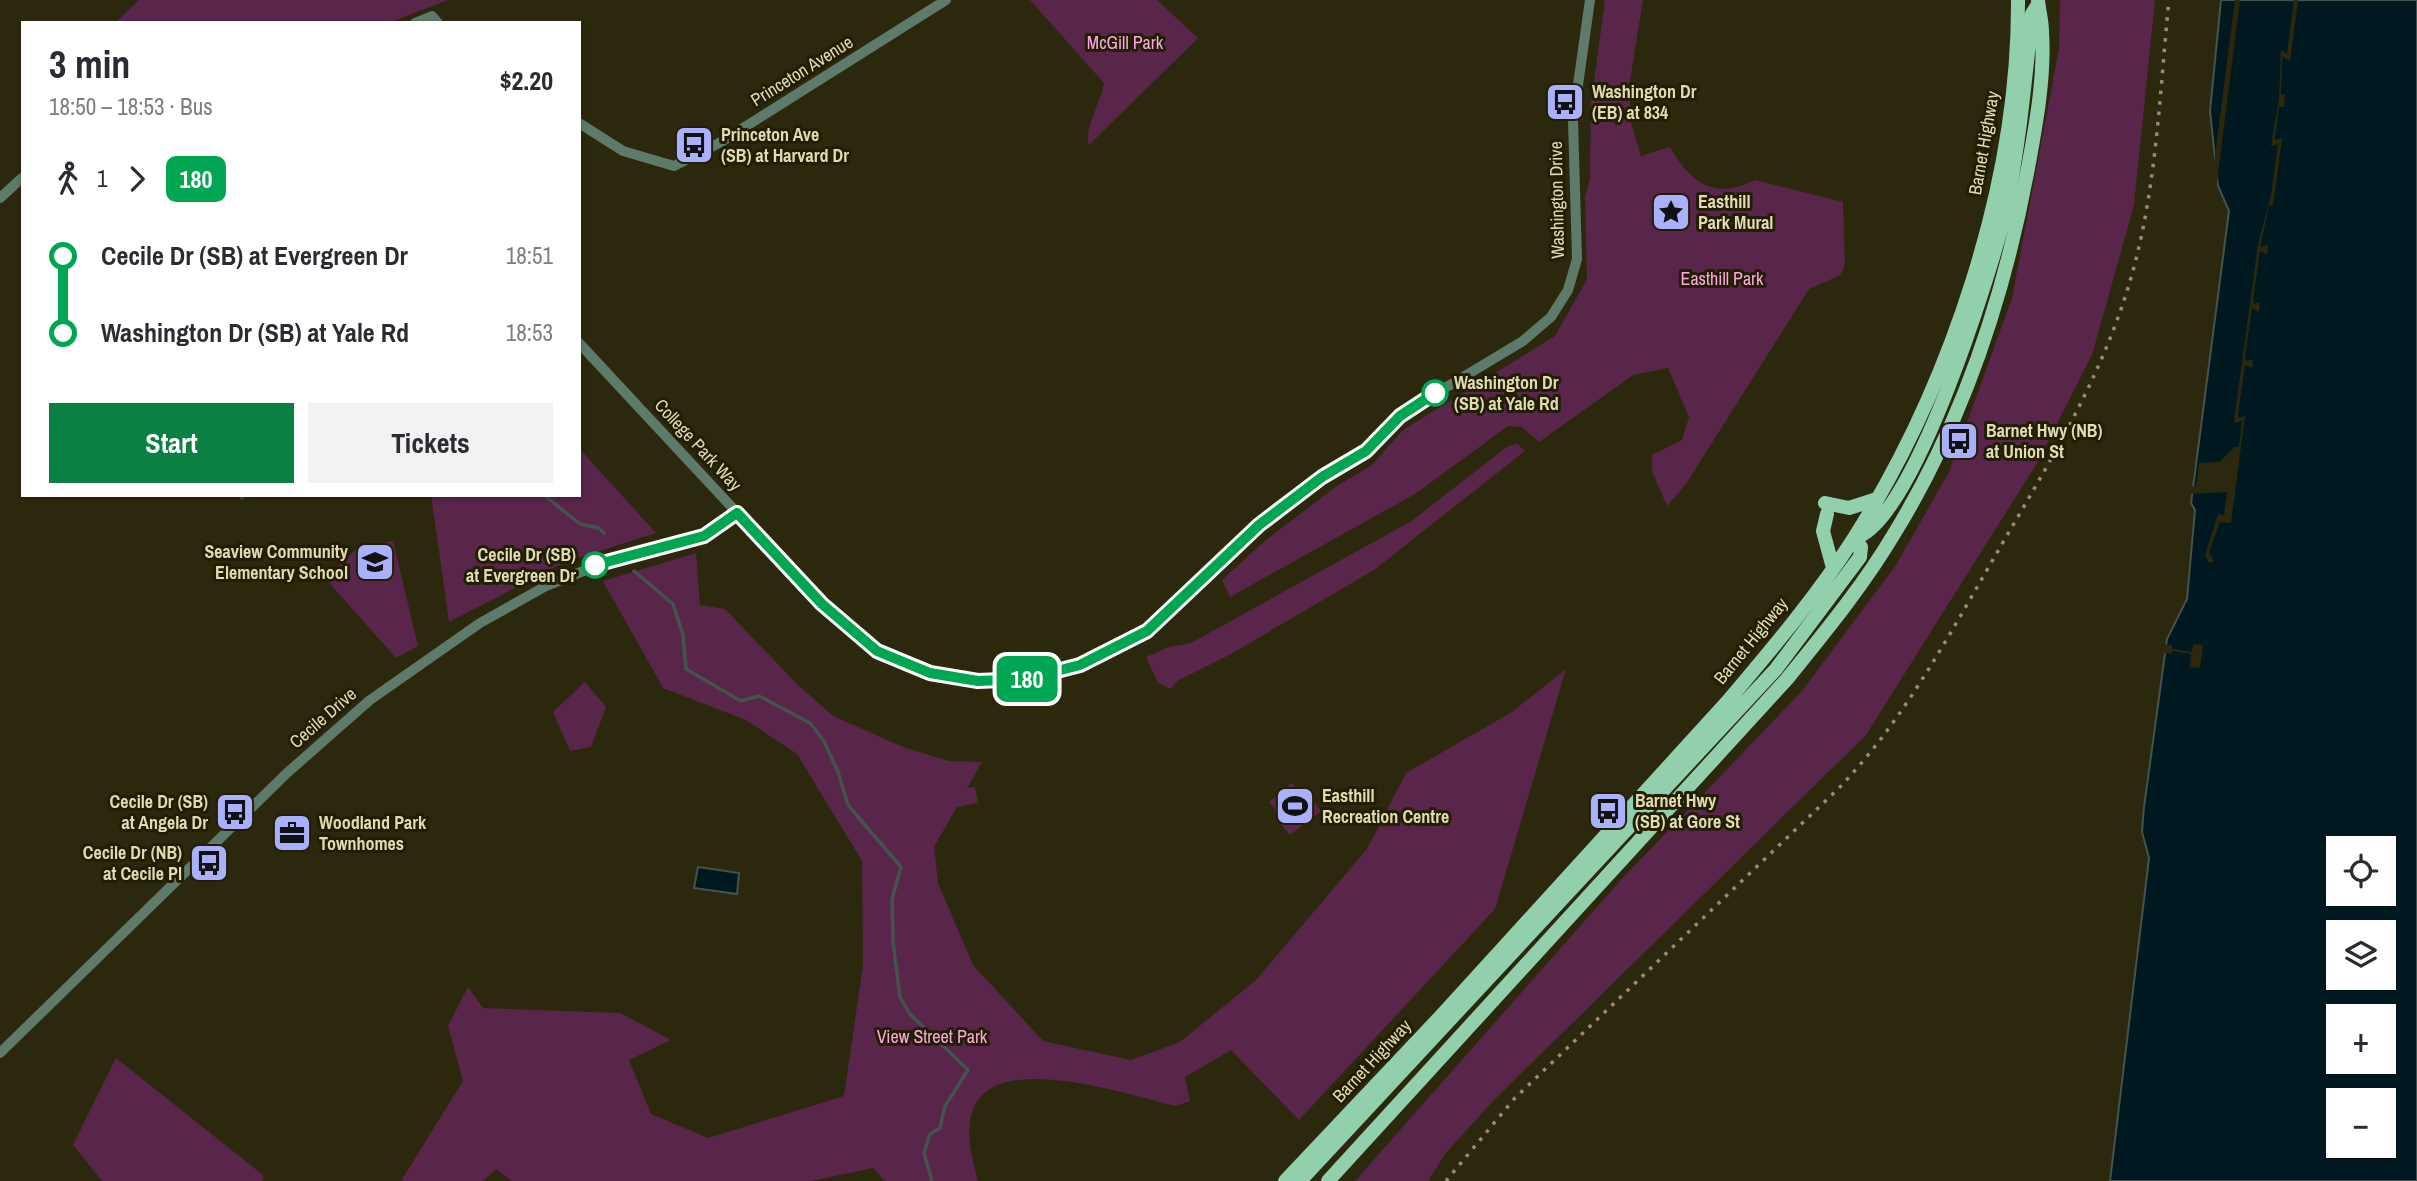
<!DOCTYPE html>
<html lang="en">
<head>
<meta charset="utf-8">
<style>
  body { margin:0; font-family:"Archivo Narrow",sans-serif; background:#f2f2f3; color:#2b2b33; height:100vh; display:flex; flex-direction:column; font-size:26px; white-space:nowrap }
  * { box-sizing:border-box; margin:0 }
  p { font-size:23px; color:#7c7c81 }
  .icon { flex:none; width:38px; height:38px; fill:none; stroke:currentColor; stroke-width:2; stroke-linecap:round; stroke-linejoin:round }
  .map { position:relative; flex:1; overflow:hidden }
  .sheet { position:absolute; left:21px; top:21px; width:560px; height:476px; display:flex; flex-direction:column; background:#fff; border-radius:0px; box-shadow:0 2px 5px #0004 }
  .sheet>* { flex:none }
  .badge { padding:0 14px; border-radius:10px; font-size:24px; line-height:46px }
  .tools { position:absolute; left:2326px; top:836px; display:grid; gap:14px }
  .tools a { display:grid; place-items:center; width:70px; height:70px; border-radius:0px; background:#fff; box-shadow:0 2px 5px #0004; font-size:35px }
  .map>.badge { position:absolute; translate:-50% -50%; box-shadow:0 0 0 4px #fff }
  .legs { display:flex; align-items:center; gap:10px; height:77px; padding:0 28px; font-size:23px }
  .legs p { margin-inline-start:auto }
  .headline { display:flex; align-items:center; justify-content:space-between; height:119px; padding:0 28px }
  h1 { font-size:38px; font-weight:700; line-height:52px }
  .button { display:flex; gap:14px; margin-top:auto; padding:14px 28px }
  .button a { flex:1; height:80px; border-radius:0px; background:#0b8043; color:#fff; font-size:28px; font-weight:700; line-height:80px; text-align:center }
  .button a+a { background:#f2f2f3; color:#2b2b33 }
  ul { padding:0 28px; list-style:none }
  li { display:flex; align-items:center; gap:24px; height:77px; font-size:26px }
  li i { display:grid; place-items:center; width:10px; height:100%; margin:0 9px; background:currentColor }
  li i::after { content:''; width:18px; height:18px; margin:-9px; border:5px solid; border-radius:50%; background:#fff }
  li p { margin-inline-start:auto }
  li:first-child i { background:linear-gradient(#0000 50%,currentColor 0) }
  li:last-child i { background:linear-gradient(currentColor 50%,#0000 0) }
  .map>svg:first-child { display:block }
  .green { fill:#5a254b }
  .water { fill:#001921; stroke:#44534d; stroke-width:2; fill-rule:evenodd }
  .pier { fill:#2c280d }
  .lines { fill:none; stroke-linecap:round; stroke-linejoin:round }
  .stream { stroke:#44534d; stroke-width:3.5 }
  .tertiary { stroke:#5d7a6a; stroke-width:10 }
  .primary { stroke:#91cfad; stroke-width:14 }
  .rail { stroke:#948f6d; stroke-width:3.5; stroke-dasharray:3.5 7; stroke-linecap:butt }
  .line-1-casing { stroke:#fff; stroke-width:16 }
  .line-1 { stroke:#00a651; stroke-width:10 }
  .stop-1-dot { fill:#fff; stroke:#00a651; stroke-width:3.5 }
  .labels { text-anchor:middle; stroke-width:6; stroke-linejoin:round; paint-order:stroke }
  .park-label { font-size:18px; fill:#fea8e2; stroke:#221e04 }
  .street-label { font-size:18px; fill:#e1dbb3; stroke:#221e04 }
  .poi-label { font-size:18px; font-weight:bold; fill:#e1dbb3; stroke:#221e04; text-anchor:start }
  .stop-label { font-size:18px; font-weight:bold; fill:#e1dbb3; stroke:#221e04; text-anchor:start }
</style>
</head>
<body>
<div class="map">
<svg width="2417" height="1181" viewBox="0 0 2417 1181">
  <rect width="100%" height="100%" fill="#2c280d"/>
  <!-- green -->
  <path class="green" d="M139,0H448L388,23H115Z
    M1030,0H1157L1198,38L1089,145C1084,125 1101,104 1104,83Z
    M1605,0H1643L1630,80V119L1641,156L1670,147C1690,182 1714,201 1755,180L1843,202L1845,263L1841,275L1809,289L1686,484L1667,506L1652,471V455L1682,440L1689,417L1668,368L1633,375L1539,442L1522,427L1508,426L1415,494L1230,597L1222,580L1266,540L1334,488L1372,465L1403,430L1555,336L1587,279L1585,197L1590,178L1591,104Z
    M2060,0H2155L2134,205L2092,355L2037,463L1866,735L1493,1101L1445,1154L1428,1181H1355L1619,882L1802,691L1896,565L1949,472L2012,298L2059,49Z
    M1517,444L1525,451L1374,570L1231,654L1177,681L1171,689L1158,683L1146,657L1169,647L1191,643L1410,522L1508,446Z
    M579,448L656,533L563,563L449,622L431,495H579Z
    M393,541L418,646L396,658L325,578L358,548Z
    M696,553L700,605L725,609L797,684L833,716L903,747L949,761L982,762L967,788L975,787L978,803L957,807L934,847L938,883L973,965L1043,1041L1131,1060L1180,1042L1256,980L1367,849L1406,773L1512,712L1566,669L1495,909L1299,1120L1231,1050L1185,1077L1190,1101L1176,1106C1131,1096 1000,1050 974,1107C964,1129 972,1159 978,1181H885L873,1168L811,1181H512L496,1169L483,1181H401L463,1081L448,1026L468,987L483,1008L620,1013L671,1040L629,1060L651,1114L708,1138L844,1096L863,965L862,861L797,754L746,720L663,688L603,581Z
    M585,682L606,707L591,747L570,751L553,712Z
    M1292,783L1305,799L1309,796L1321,811L1290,835L1278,821L1282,818L1269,802Z
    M116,1058L264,1176L262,1181H102L73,1145Z"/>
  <!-- water -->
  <path class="water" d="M2221,0H2417V1181H2110L2149,858L2142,832L2144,807L2167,639L2187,599L2195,510L2191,503L2229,211L2218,186L2210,111ZM2338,849H2384V894H2338ZM2338,933H2384V978H2338ZM2338,1017H2384V1062H2338ZM2338,1101H2384V1146H2338Z
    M698,867L739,873L737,894L694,888Z"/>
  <!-- pier -->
  <path class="pier" d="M2235,0H2240L2216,190L2213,171Z
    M2294,0H2298L2290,61L2283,57L2282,61L2281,94L2285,95L2284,107H2279L2275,137V140L2282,138L2273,206L2269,205L2261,244V247L2268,245L2267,255L2260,251L2253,300L2254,304L2260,302L2259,312L2252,308L2245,357L2246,361L2253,359L2252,368L2245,365L2238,414V418L2245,416L2235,493L2231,523L2220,522L2209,552L2214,561L2209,563L2205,555L2218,514L2224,515L2227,492L2188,494L2189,487L2196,486L2199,463L2219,462L2235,447H2239L2242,421L2234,423L2235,414L2258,244L2271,195L2278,144L2271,146L2279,99L2281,50L2287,54Z
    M2163,644L2172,645V649L2192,652L2193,644L2203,645L2200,668L2190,667L2191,654L2172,651L2171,654L2162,653Z"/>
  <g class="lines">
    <!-- stream -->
    <path class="stream" d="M241,495L242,498
      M544,495L580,524L599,528L604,533
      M634,571L673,604L683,635L686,669L741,701L759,696L810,723L824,741L838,772L848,805L901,867L892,899L893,942L900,997L909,1013L968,1070L945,1106L940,1128L930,1134L924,1153L932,1181"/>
    <!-- tertiary -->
    <path class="tertiary" d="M415,23L432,16L438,23
      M579,123L623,151L674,166L721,142L946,0
      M0,198L23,177
      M579,343L822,604L877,651L930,673L978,681L1026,679L1080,665L1147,631L1259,525L1322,476L1370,448L1405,412L1523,341L1551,317L1568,290L1577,259L1573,120L1590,0
      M0,1053L287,773L370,700L480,623L546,586L618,557L704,536L737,513"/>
    <!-- primary -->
    <path class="primary" d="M1825,503L1849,508L1877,499
      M1827,514L1823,531L1833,568
      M1854,538C1912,526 1991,272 2005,213C2019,148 2025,80 2032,14L2037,6
      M1285,1181L1440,1017L1727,702C1771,650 1817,596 1854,538C1951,385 2019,182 2018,0
      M1300,1181L1776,669L1860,557L1861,547L1854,538
      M1328,1181L1787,679C1825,632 1863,586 1894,534C1963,422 2004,298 2028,168C2036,125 2045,76 2042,32C2042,21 2039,11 2038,0"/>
    <!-- rail -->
    <path class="rail" d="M1446,1181L1514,1099L1839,788C1904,720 1948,637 1995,556C2049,463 2106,372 2134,267C2157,181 2160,88 2169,0"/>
  </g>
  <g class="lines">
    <!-- line-1 casing -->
    <g class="line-1-casing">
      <path id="line-1" d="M595,565L704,536L737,513L822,604L877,651L930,673L978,681L1026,679L1080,665L1147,631L1259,525L1322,477L1366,451L1400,416L1435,393"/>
    </g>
    <!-- line-1 -->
    <use href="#line-1" class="line-1"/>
  </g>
  <!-- icons -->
  <defs>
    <g id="bus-square" transform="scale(2.0125)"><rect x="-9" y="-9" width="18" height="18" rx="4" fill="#aab0fb" stroke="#221e04"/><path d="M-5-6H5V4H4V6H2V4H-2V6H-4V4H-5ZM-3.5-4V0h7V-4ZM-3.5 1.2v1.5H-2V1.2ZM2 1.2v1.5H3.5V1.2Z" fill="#111"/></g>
    <g id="sight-square" transform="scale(2.0125)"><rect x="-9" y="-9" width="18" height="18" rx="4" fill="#aab0fb" stroke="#221e04"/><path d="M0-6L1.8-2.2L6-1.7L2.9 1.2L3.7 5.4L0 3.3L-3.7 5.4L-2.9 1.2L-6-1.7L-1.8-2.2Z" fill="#111"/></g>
    <g id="school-square" transform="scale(2.0125)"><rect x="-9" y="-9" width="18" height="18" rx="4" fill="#aab0fb" stroke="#221e04"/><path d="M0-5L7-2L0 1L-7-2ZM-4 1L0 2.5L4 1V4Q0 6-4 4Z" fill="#111"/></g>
    <g id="stadium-square" transform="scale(2.0125)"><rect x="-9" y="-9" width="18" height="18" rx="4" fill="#aab0fb" stroke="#221e04"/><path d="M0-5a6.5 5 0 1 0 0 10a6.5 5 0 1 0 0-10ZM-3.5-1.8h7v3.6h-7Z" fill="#111"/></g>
    <g id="office-square" transform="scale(2.0125)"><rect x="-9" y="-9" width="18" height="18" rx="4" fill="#aab0fb" stroke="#221e04"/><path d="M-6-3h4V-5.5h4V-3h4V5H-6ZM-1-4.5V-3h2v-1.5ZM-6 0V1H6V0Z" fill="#111"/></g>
  </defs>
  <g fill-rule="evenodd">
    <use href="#bus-square" x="1565" y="102"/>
    <use href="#bus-square" x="694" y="145"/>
    <use href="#sight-square" x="1671" y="212"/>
    <use href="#bus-square" x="1959" y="441"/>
    <use href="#school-square" x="375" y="562"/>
    <use href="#stadium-square" x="1295" y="806"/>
    <use href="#bus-square" x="1608" y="811"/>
    <use href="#bus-square" x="235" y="812"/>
    <use href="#office-square" x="292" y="833"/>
    <use href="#bus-square" x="209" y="863"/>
  </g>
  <!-- markers -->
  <g class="stop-1-dot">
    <circle cx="1435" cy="393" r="12"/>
    <circle cx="595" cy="565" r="12"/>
  </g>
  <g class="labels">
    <!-- park labels -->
    <g class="park-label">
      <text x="1125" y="49">McGill Park</text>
      <text x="1722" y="285">Easthill Park</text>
      <text x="932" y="1043">View Street Park</text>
    </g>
    <!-- street labels -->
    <g class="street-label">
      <text transform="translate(802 71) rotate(-32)" y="6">Princeton Avenue</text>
      <text transform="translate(1984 143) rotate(-80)" y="6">Barnet Highway</text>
      <text transform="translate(1557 200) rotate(-91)" y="6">Washington Drive</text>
      <text transform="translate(698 445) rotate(47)" y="6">College Park Way</text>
      <text transform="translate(1751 641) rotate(-51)" y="6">Barnet Highway</text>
      <text transform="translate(323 718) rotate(-41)" y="6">Cecile Drive</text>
      <text transform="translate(1372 1061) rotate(-47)" y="6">Barnet Highway</text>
    </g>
    <!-- poi labels -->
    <g class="poi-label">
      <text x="1592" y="98">Washington Dr<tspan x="1592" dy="21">(EB) at 834</tspan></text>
      <text x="721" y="141">Princeton Ave<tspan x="721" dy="21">(SB) at Harvard Dr</tspan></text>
      <text x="1698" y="208">Easthill<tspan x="1698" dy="21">Park Mural</tspan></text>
      <text x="1986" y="437">Barnet Hwy (NB)<tspan x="1986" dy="21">at Union St</tspan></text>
      <text x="348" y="558" text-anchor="end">Seaview Community<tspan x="348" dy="21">Elementary School</tspan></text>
      <text x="1322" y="802">Easthill<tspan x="1322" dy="21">Recreation Centre</tspan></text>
      <text x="1635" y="807">Barnet Hwy<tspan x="1635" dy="21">(SB) at Gore St</tspan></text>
      <text x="208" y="808" text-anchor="end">Cecile Dr (SB)<tspan x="208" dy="21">at Angela Dr</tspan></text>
      <text x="319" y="829">Woodland Park<tspan x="319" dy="21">Townhomes</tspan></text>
      <text x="182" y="859" text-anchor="end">Cecile Dr (NB)<tspan x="182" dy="21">at Cecile Pl</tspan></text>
    </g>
    <!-- stop labels -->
    <g class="stop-label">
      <text x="1454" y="389">Washington Dr<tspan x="1454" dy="21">(SB) at Yale Rd</tspan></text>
      <text x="576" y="561" text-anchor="end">Cecile Dr (SB)<tspan x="576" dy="21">at Evergreen Dr</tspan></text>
    </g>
  </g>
</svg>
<div class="tools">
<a><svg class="icon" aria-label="locate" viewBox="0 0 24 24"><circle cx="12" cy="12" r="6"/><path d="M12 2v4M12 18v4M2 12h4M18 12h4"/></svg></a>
<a><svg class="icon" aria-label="layers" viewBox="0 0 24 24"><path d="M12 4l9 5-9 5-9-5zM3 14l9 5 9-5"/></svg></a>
<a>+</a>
<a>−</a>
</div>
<b class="badge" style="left:1027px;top:679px;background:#00a651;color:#fff">180</b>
<section class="sheet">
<div class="headline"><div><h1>3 min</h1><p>18:50 – 18:53 · Bus</p></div><b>$2.20</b></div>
<div class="legs"><svg class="icon" aria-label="walk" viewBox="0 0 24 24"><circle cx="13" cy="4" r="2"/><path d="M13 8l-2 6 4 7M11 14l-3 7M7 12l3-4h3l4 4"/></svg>1<svg class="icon" aria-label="forward" viewBox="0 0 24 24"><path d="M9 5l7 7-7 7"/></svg><b class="badge" style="background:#00a651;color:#fff">180</b></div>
<ul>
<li><i style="color:#00a651"></i><b>Cecile Dr (SB) at Evergreen Dr</b><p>18:51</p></li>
<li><i style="color:#00a651"></i><b>Washington Dr (SB) at Yale Rd</b><p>18:53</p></li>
</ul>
<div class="button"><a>Start</a><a>Tickets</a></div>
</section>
</div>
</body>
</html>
